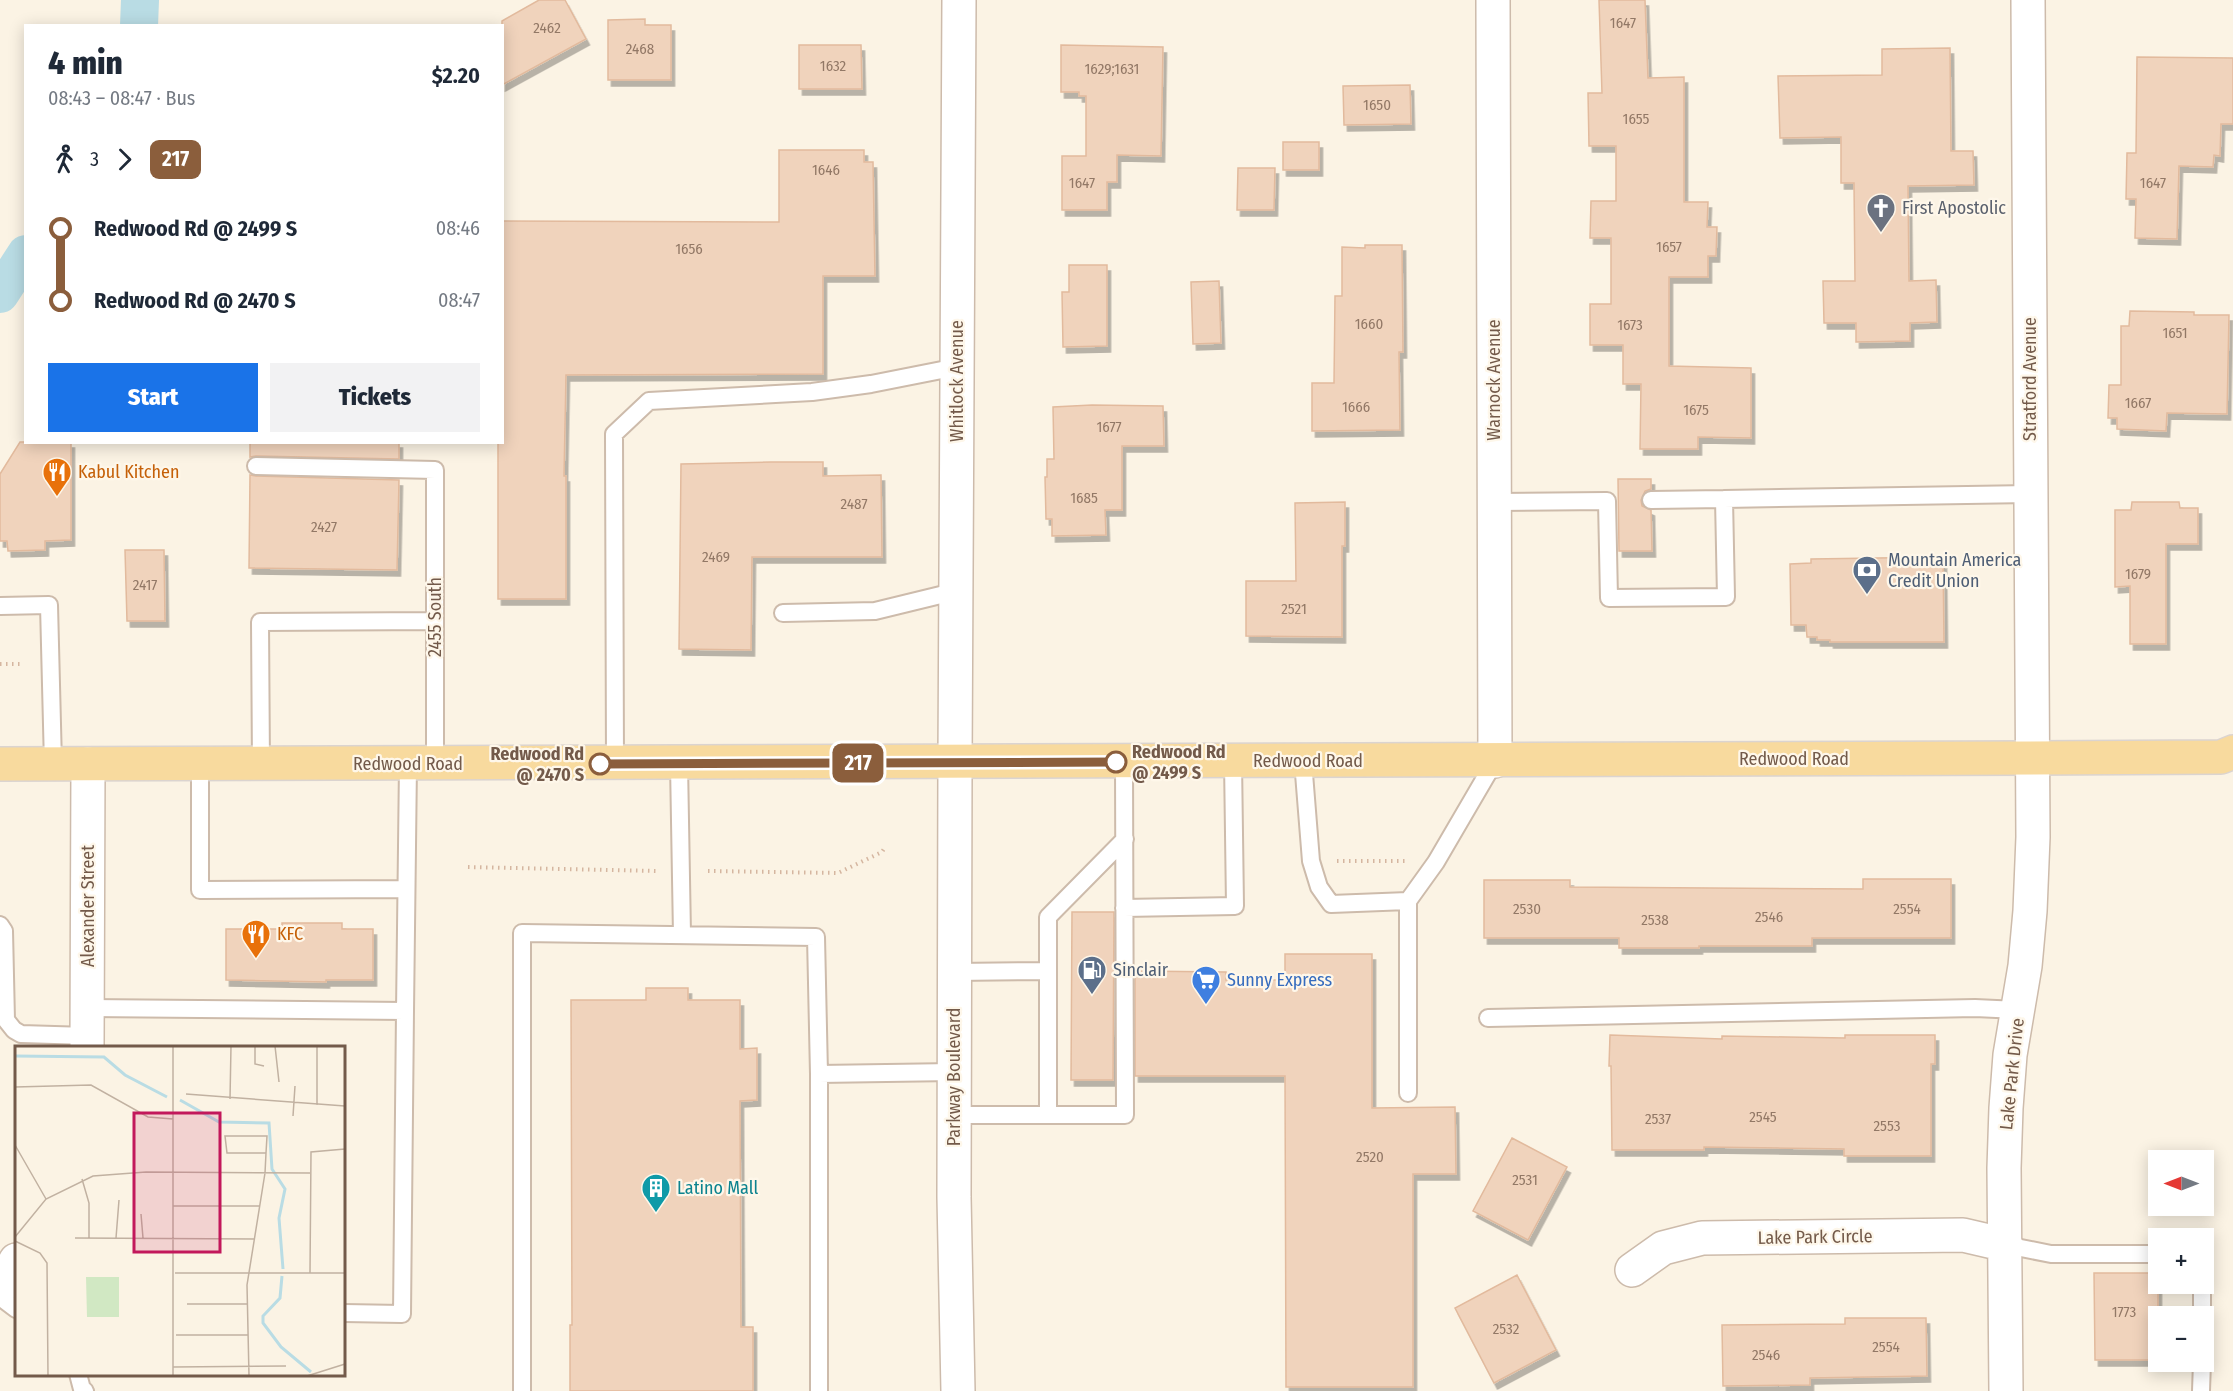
<!DOCTYPE html>
<html lang="en">
<head>
<meta charset="utf-8">
<style>
  body { margin:0; font-family:"Fira Sans Condensed",sans-serif; background:#f2f2f3; color:#1f2937; height:100vh; display:flex; flex-direction:column; font-size:22px; white-space:nowrap }
  * { box-sizing:border-box; margin:0 }
  p { font-size:20px; color:#747a83 }
  .icon { flex:none; width:33px; height:33px; fill:none; stroke:currentColor; stroke-width:2; stroke-linecap:round; stroke-linejoin:round }
  .map { position:relative; flex:1; overflow:hidden }
  .sheet { position:absolute; left:24px; top:24px; width:480px; height:420px; display:flex; flex-direction:column; background:#fff; border-radius:0px; box-shadow:0 3px 15px #0003 }
  .sheet>* { flex:none }
  .badge { padding:0 12px; border-radius:9px; font-size:21px; line-height:39px }
  .needle { width:39px; rotate:270deg }
  .fabs { position:absolute; left:2148px; top:1150px; display:grid; gap:12px }
  .fabs a { display:grid; place-items:center; width:66px; height:66px; border-radius:0px; background:#fff; box-shadow:0 3px 15px #0003; font-size:30px }
  .map>.badge { position:absolute; translate:-50% -50%; box-shadow:0 0 0 3px #fff }
  .legs { display:flex; align-items:center; gap:9px; height:66px; padding:0 24px; font-size:20px }
  .legs p { margin-inline-start:auto }
  .summary { display:flex; align-items:center; justify-content:space-between; height:102px; padding:0 24px }
  h1 { font-size:33px; font-weight:800; line-height:45px }
  .cta { display:flex; gap:12px; margin-top:auto; padding:12px 24px }
  .cta a { flex:1; height:69px; border-radius:0px; background:#1a73e8; color:#fff; font-size:24px; font-weight:800; line-height:69px; text-align:center }
  .cta a+a { background:#f2f2f3; color:#1f2937 }
  ul { padding:0 24px; list-style:none }
  li { display:flex; align-items:center; gap:21px; height:72px; font-size:22px }
  li i { display:grid; place-items:center; width:9px; height:100%; margin:0 8px; background:currentColor }
  li i::after { content:''; width:15px; height:15px; margin:-8px; border:4px solid; border-radius:50%; background:#fff }
  li p { margin-inline-start:auto }
  li:first-child i { background:linear-gradient(#0000 50%,currentColor 0) }
  li:last-child i { background:linear-gradient(currentColor 50%,#0000 0) }
  .map>svg:first-child { display:block }
  .lines { fill:none; stroke-linecap:round; stroke-linejoin:round }
  .canal { stroke:#b9dce4; stroke-width:38 }
  .building { fill:#f0d3bc; stroke:#e2ba9d; stroke-width:1.5; filter:url(#shadow) }
  .service-casing { stroke:#cdbbab; stroke-width:20 }
  .minor-casing { stroke:#cdbbab; stroke-width:36 }
  .tertiary-casing { stroke:#cdbbab; stroke-width:36 }
  .primary-casing { stroke:#dbd4d0; stroke-width:36 }
  .path { stroke:#d5b6a0; stroke-width:4; stroke-dasharray:1.5 4.5; stroke-linecap:butt }
  .service { stroke:#fff; stroke-width:16 }
  .minor { stroke:#fff; stroke-width:33 }
  .tertiary { stroke:#fff; stroke-width:33 }
  .primary { stroke:#f8da9e; stroke-width:33 }
  .line-1-casing { stroke:#fff; stroke-width:14 }
  .line-1 { stroke:#8b5e3c; stroke-width:9 }
  .stop-1-dot { fill:#fff; stroke:#8b5e3c; stroke-width:3 }
  .labels { text-anchor:middle; stroke-width:4.5; stroke-linejoin:round; paint-order:stroke }
  .number-label { font-size:15px; fill:#927866 }
  .worship-label { font-size:18px; fill:#5b616d; stroke:#fef7ea; text-anchor:start }
  .street-label { font-size:18px; fill:#735a4a; stroke:#fef7ea }
  .food-label { font-size:18px; fill:#c56008; stroke:#fef7ea; text-anchor:start }
  .service-label { font-size:18px; fill:#4e5e75; stroke:#fef7ea; text-anchor:start }
  .stop-label { font-size:18px; font-weight:bold; fill:#735a4a; stroke:#fef7ea; text-anchor:start }
  .shop-label { font-size:18px; fill:#366cbe; stroke:#fef7ea; text-anchor:start }
  .culture-label { font-size:18px; fill:#0d838f; stroke:#fef7ea; text-anchor:start }
  .inset-river { fill:none; stroke:#b9dce4; stroke-width:3 }
  .inset-road { fill:none; stroke:#c1b1a1; stroke-width:1.5 }
  .view { fill:#c2185b; fill-opacity:0.15; stroke:#c2185b; stroke-width:3 }
  .inset-edge { fill:none; stroke:#735a4a; stroke-width:3 }
</style>
</head>
<body>
<div class="map">
<svg width="2233" height="1391" viewBox="0 0 2233 1391">
  <defs>
    <filter id="shadow"><feDropShadow dx="3.5" dy="6" stdDeviation="0" flood-color="#0004"/></filter>
  </defs>
  <rect width="100%" height="100%" fill="#fbf3e4"/>
  <g class="lines">
    <!-- canal -->
    <path class="canal" d="M139,26L140,0
      M0,294L26,254"/>
  </g>
  <!-- building -->
  <path class="building" d="M539,0H565L586,39L502,85V21Z
    M1599,0H1645L1648,78L1684,77V202H1708L1707,227H1717L1716,256H1708V277H1669V366L1751,368V438L1698,437V449H1640L1641,384H1623V345H1590V304H1611V238H1590L1591,201H1616V146H1589L1588,93H1602Z
    M645,19V25H671V80H608V20Z
    M799,45H861L862,89H799Z
    M1061,45L1163,47L1161,156L1117,155V182H1107V210H1062V156H1086V96H1079V92H1061Z
    M1950,48L1951,151H1973L1974,185L1908,186L1909,281L1936,280L1937,322L1910,323V341L1856,342V323H1824L1823,281H1855L1854,183H1841V137L1780,138L1778,76L1882,75V49Z
    M2137,57L2233,58V124H2221L2220,156L2214,155L2213,167L2179,166L2177,239L2135,238L2136,199H2126L2127,153H2136Z
    M1410,85L1411,124L1344,125L1343,86Z
    M1283,142H1319V170H1283Z
    M779,150H864V162H873L875,276H823V374L566,375L564,476H566V599H498V442H502V221L779,222Z
    M1238,168H1275L1274,210H1237Z
    M1365,245H1402L1403,352H1399L1400,430L1312,431V383H1334L1335,296H1342V247L1365,248Z
    M1069,265H1107V346L1063,347L1062,292H1069Z
    M1219,281L1221,343L1193,344L1191,282Z
    M2130,311L2194,312V315H2229L2227,414L2167,413L2166,431L2117,429V418H2108L2109,385H2121V326H2129Z
    M1092,405L1163,406L1164,446H1122V510H1105L1106,535L1052,536V519H1046L1045,477H1047V459H1054L1053,407Z
    M20,442H71V540L45,541V550L8,551L7,541H0V474Z
    M250,442H399V459L256,456L250,457Z
    M771,462H823V476L881,475L882,557H752L751,650L679,649L681,464Z
    M250,475L256,476L399,480L397,570L249,568Z
    M1618,479H1651V489L1645,491L1641,500L1642,506L1651,510L1652,551H1619Z
    M1345,502V546H1342V637L1246,636V581H1296L1295,503Z
    M2132,502H2179L2180,508H2198V544H2166V644H2130V586L2115,587V510H2131Z
    M125,550H164L165,621H127Z
    M1943,557L1944,642H1830V640H1817V637H1807L1806,625H1791L1790,564L1811,563V559Z
    M1863,879H1951V938H1812V946H1699V948H1619V938H1484V880H1570V887L1863,889Z
    M1072,912H1114L1113,1080H1071Z
    M282,923H342V929H373V980H326V982L226,980V929H282Z
    M1285,954H1372V1108L1455,1107L1456,1174H1413V1387H1286L1285,1076H1135V971L1226,972V980H1285Z
    M646,988H688V1000H740V1049L757,1048V1100L740,1101L741,1327H753V1391H570V1325H572L571,1000H646Z
    M1610,1035L1722,1039V1036L1845,1038V1035H1935V1064H1931V1156H1844V1149L1704,1147V1150H1612L1611,1066H1609Z
    M1512,1138L1567,1167L1528,1240L1473,1211Z
    M2094,1273H2158V1360H2095Z
    M1517,1275L1556,1350L1494,1383L1455,1308Z
    M1845,1318H1926L1927,1376L1810,1378V1385L1723,1386L1722,1325L1845,1324Z"/>
  <g class="lines">
    <!-- service casing -->
    <g class="service-casing">
      <path id="service" d="M256,466L435,470V764
        M1651,500L1724,499
        M1494,502L1607,501L1609,598L1726,597L1724,499L2030,494
        M0,606L49,605L53,764
        M783,613L875,611L957,591
        M1303,761L1311,861L1319,887L1331,904L1408,901L1436,862L1495,761
        M200,764V890L406,889
        M615,764L614,434L649,401L812,392L871,384L957,367
        M679,764L682,935
        M261,765L260,622L435,621
        M1408,901V1093
        M1124,908L1235,906L1233,761
        M0,925L4,931L6,1020L14,1030L21,1034L88,1036
        M954,972L1048,971
        M88,1008L405,1011L408,764
        M1488,1018L1975,1008L2018,1010
        M954,1115H1125L1124,762
        M1048,1115V917L1125,839
        M2006,1245L2051,1254H2158
        M0,1297L16,1309
        M344,1313L402,1314L405,1011
        M2202,1317V1284
        M78,1374L82,1389L85,1391
        M522,1391V933L816,937L819,1074
        M819,1391V1074L954,1072
        M2201,1391L2202,1362"/>
    </g>
    <!-- minor casing -->
    <g class="minor-casing">
      <path id="minor" d="M1493,0L1495,761
        M955,762L959,0
        M87,1048L88,764
        M1632,1270L1663,1248L1702,1238L1963,1235L2006,1245
        M0,1288L16,1260
        M2006,1391L2004,1168L2006,1108L2010,1055L2025,966L2030,911L2033,837L2028,0"/>
    </g>
    <!-- tertiary casing -->
    <g class="tertiary-casing">
      <path id="tertiary" d="M955,762L954,1197L958,1391"/>
    </g>
    <!-- primary casing -->
    <g class="primary-casing">
      <path id="primary" d="M0,764L2032,758L2221,757L2233,752"/>
    </g>
    <!-- path -->
    <path class="path" d="M0,664H23
      M1337,861H1405
      M468,867L656,871
      M708,871L838,873L882,852L886,846"/>
    <!-- service -->
    <use href="#service" class="service"/>
    <!-- minor -->
    <use href="#minor" class="minor"/>
    <!-- tertiary -->
    <use href="#tertiary" class="tertiary"/>
    <!-- primary -->
    <use href="#primary" class="primary"/>
  </g>
  <g class="lines">
    <!-- line-1 casing -->
    <g class="line-1-casing">
      <path id="line-1" d="M600,764L1116,762"/>
    </g>
    <!-- line-1 -->
    <use href="#line-1" class="line-1"/>
  </g>
  <!-- icons -->
  <defs>
    <g id="church-pin" transform="scale(1.5)"><path d="M0 17L-7.5 6A9.5 9.5 0 1 1 7.5 6Z" fill="#6b7280" stroke="#fef7ea"/><path d="M-1.2-6h2.4v3.5h3.3v2.4h-3.3V6h-2.4V-.1h-3.3v-2.4h3.3Z" fill="#fff"/></g>
    <g id="restaurant-pin" transform="scale(1.5)"><path d="M0 17L-7.5 6A9.5 9.5 0 1 1 7.5 6Z" fill="#e8710a" stroke="#fef7ea"/><path d="M-5-6h1v4h1v-4h1v4h1v-4h1v5L-1.5 .5V6h-2V.5L-5-1ZM5-6V6H3V1.5H1.5Q1.5-4 5-6Z" fill="#fff"/></g>
    <g id="bank-pin" transform="scale(1.5)"><path d="M0 17L-7.5 6A9.5 9.5 0 1 1 7.5 6Z" fill="#5c6f8a" stroke="#fef7ea"/><path d="M-6-4H6V4H-6ZM0-2.3a2.3 2.3 0 1 0 0 4.6a2.3 2.3 0 1 0 0-4.6Z" fill="#fff"/></g>
    <g id="fuel-pin" transform="scale(1.5)"><path d="M0 17L-7.5 6A9.5 9.5 0 1 1 7.5 6Z" fill="#5c6f8a" stroke="#fef7ea"/><path d="M-5.5-6h7V0h2V4h1.3V-2.5L3-4.5l.8-.8L6-3V5H2.5V1h-1V6h-7ZM-4.2-4.7v3.2H.2V-4.7Z" fill="#fff"/></g>
    <g id="supermarket-pin" transform="scale(1.5)"><path d="M0 17L-7.5 6A9.5 9.5 0 1 1 7.5 6Z" fill="#3f7fe0" stroke="#fef7ea"/><path d="M-6-5.5h2.5l.6 2H6L4.5 2H-2.5L-4.4-4H-6ZM-1.5 3.2a1.3 1.3 0 1 0 .1 0ZM3 3.2a1.3 1.3 0 1 0 .1 0Z" fill="#fff"/></g>
    <g id="building-pin" transform="scale(1.5)"><path d="M0 17L-7.5 6A9.5 9.5 0 1 1 7.5 6Z" fill="#0f9aa8" stroke="#fef7ea"/><path d="M-4-6H4V6H1V3H-1V6H-4ZM-2.5-4.3h1.7v1.8h-1.7ZM.8-4.3h1.7v1.8H.8ZM-2.5-1h1.7V.8h-1.7ZM.8-1h1.7V.8H.8Z" fill="#fff"/></g>
  </defs>
  <g fill-rule="evenodd">
    <use href="#church-pin" x="1881" y="208"/>
    <use href="#restaurant-pin" x="57" y="472"/>
    <use href="#bank-pin" x="1867" y="570"/>
    <use href="#restaurant-pin" x="256" y="934"/>
    <use href="#fuel-pin" x="1092" y="970"/>
    <use href="#supermarket-pin" x="1206" y="980"/>
    <use href="#building-pin" x="656" y="1188"/>
  </g>
  <!-- markers -->
  <g class="stop-1-dot">
    <circle cx="1116" cy="762" r="10"/>
    <circle cx="600" cy="764" r="10"/>
  </g>
  <g class="labels">
    <!-- number labels -->
    <g class="number-label">
      <text x="1623" y="28">1647</text>
      <text x="547" y="33">2462</text>
      <text x="640" y="54">2468</text>
      <text x="833" y="71">1632</text>
      <text x="1112" y="74">1629;1631</text>
      <text x="1377" y="110">1650</text>
      <text x="1636" y="124">1655</text>
      <text x="826" y="175">1646</text>
      <text x="1082" y="188">1647</text>
      <text x="2153" y="188">1647</text>
      <text x="1669" y="252">1657</text>
      <text x="689" y="254">1656</text>
      <text x="1369" y="329">1660</text>
      <text x="1630" y="330">1673</text>
      <text x="2175" y="338">1651</text>
      <text x="2138" y="408">1667</text>
      <text x="1356" y="412">1666</text>
      <text x="1696" y="415">1675</text>
      <text x="1109" y="432">1677</text>
      <text x="1084" y="503">1685</text>
      <text x="854" y="509">2487</text>
      <text x="324" y="532">2427</text>
      <text x="716" y="562">2469</text>
      <text x="2138" y="579">1679</text>
      <text x="145" y="590">2417</text>
      <text x="1294" y="614">2521</text>
      <text x="1527" y="914">2530</text>
      <text x="1907" y="914">2554</text>
      <text x="1769" y="922">2546</text>
      <text x="1655" y="925">2538</text>
      <text x="1763" y="1122">2545</text>
      <text x="1658" y="1124">2537</text>
      <text x="1887" y="1131">2553</text>
      <text x="1370" y="1162">2520</text>
      <text x="1525" y="1185">2531</text>
      <text x="2124" y="1317">1773</text>
      <text x="1506" y="1334">2532</text>
      <text x="1886" y="1352">2554</text>
      <text x="1766" y="1360">2546</text>
    </g>
    <!-- worship labels -->
    <g class="worship-label">
      <text x="1902" y="214">First Apostolic</text>
    </g>
    <!-- street labels -->
    <g class="street-label">
      <text transform="translate(2030 379) rotate(-90)" y="6">Stratford Avenue</text>
      <text transform="translate(1494 380) rotate(-90)" y="6">Warnock Avenue</text>
      <text transform="translate(957 381) rotate(-90)" y="6">Whitlock Avenue</text>
      <text transform="translate(435 617) rotate(-90)" y="6">2455 South</text>
      <text x="1794" y="765">Redwood Road</text>
      <text x="1308" y="767">Redwood Road</text>
      <text x="408" y="770">Redwood Road</text>
      <text transform="translate(88 906) rotate(-90)" y="6">Alexander Street</text>
      <text transform="translate(2012 1074) rotate(-84)" y="6">Lake Park Drive</text>
      <text transform="translate(954 1077) rotate(-90)" y="6">Parkway Boulevard</text>
      <text transform="translate(1815 1237) rotate(-1)" y="6">Lake Park Circle</text>
    </g>
    <!-- food labels -->
    <g class="food-label">
      <text x="78" y="478">Kabul Kitchen</text>
      <text x="277" y="940">KFC</text>
    </g>
    <!-- service labels -->
    <g class="service-label">
      <text x="1888" y="566">Mountain America<tspan x="1888" dy="21">Credit Union</tspan></text>
      <text x="1113" y="976">Sinclair</text>
    </g>
    <!-- stop labels -->
    <g class="stop-label">
      <text x="1132" y="758">Redwood Rd<tspan x="1132" dy="21">@ 2499 S</tspan></text>
      <text x="584" y="760" text-anchor="end">Redwood Rd<tspan x="584" dy="21">@ 2470 S</tspan></text>
    </g>
    <!-- shop labels -->
    <g class="shop-label">
      <text x="1227" y="986">Sunny Express</text>
    </g>
    <!-- culture labels -->
    <g class="culture-label">
      <text x="677" y="1194">Latino Mall</text>
    </g>
  </g>
  <!-- overview -->
  <g transform="translate(15 1046)">
    <rect width="330" height="330" fill="#fbf3e4"/>
    <path d="M71,231H104V271H72Z" fill="#d1e8c3"/>
    <path class="inset-river" d="M0,10L89,11L110,29L152,51M165,54L204,76L254,77L257,123L270,143L264,172L268,223M267,230L265,252L248,270V277L266,301L296,326"/>
    <path class="inset-road" d="M158,0V298M240,0V18L249,20M260,0L264,36M0,41L76,39L133,71L158,73M171,48L330,60M215,53L216,0M302,59V0M278,70L280,40M0,99L31,153M67,133L74,157V192M158,160H245M126,168L128,192M0,191L31,153L78,130L131,126L295,127M60,192L240,193M101,192L104,154M0,195L25,207L32,217L33,330M158,205V330M160,227H330M295,227L296,106L330,103M172,258H232M161,289H233M158,321L271,320M234,330L232,239L250,127L251,107L252,90H210L212,107H251M292,330L330,318"/>
    <path class="view" d="M119,67H205V206H119Z"/>
    <rect width="330" height="330" class="inset-edge"/>
  </g>
</svg>
<div class="fabs">
<a><svg class="needle" viewBox="-14 -14 28 28"><path d="M0-13l5 13h-10z" fill="#e53935"/><path d="M0 13l5-13h-10z" fill="#747a83"/></svg></a>
<a>+</a>
<a>−</a>
</div>
<b class="badge" style="left:858px;top:763px;background:#8b5e3c;color:#fff">217</b>
<section class="sheet">
<div class="summary"><div><h1>4 min</h1><p>08:43 – 08:47 · Bus</p></div><b>$2.20</b></div>
<div class="legs"><svg class="icon" aria-label="walk" viewBox="0 0 24 24"><circle cx="13" cy="4" r="2"/><path d="M13 8l-2 6 4 7M11 14l-3 7M7 12l3-4h3l4 4"/></svg>3<svg class="icon" aria-label="forward" viewBox="0 0 24 24"><path d="M9 5l7 7-7 7"/></svg><b class="badge" style="background:#8b5e3c;color:#fff">217</b></div>
<ul>
<li><i style="color:#8b5e3c"></i><b>Redwood Rd @ 2499 S</b><p>08:46</p></li>
<li><i style="color:#8b5e3c"></i><b>Redwood Rd @ 2470 S</b><p>08:47</p></li>
</ul>
<div class="cta"><a>Start</a><a>Tickets</a></div>
</section>
</div>
</body>
</html>
